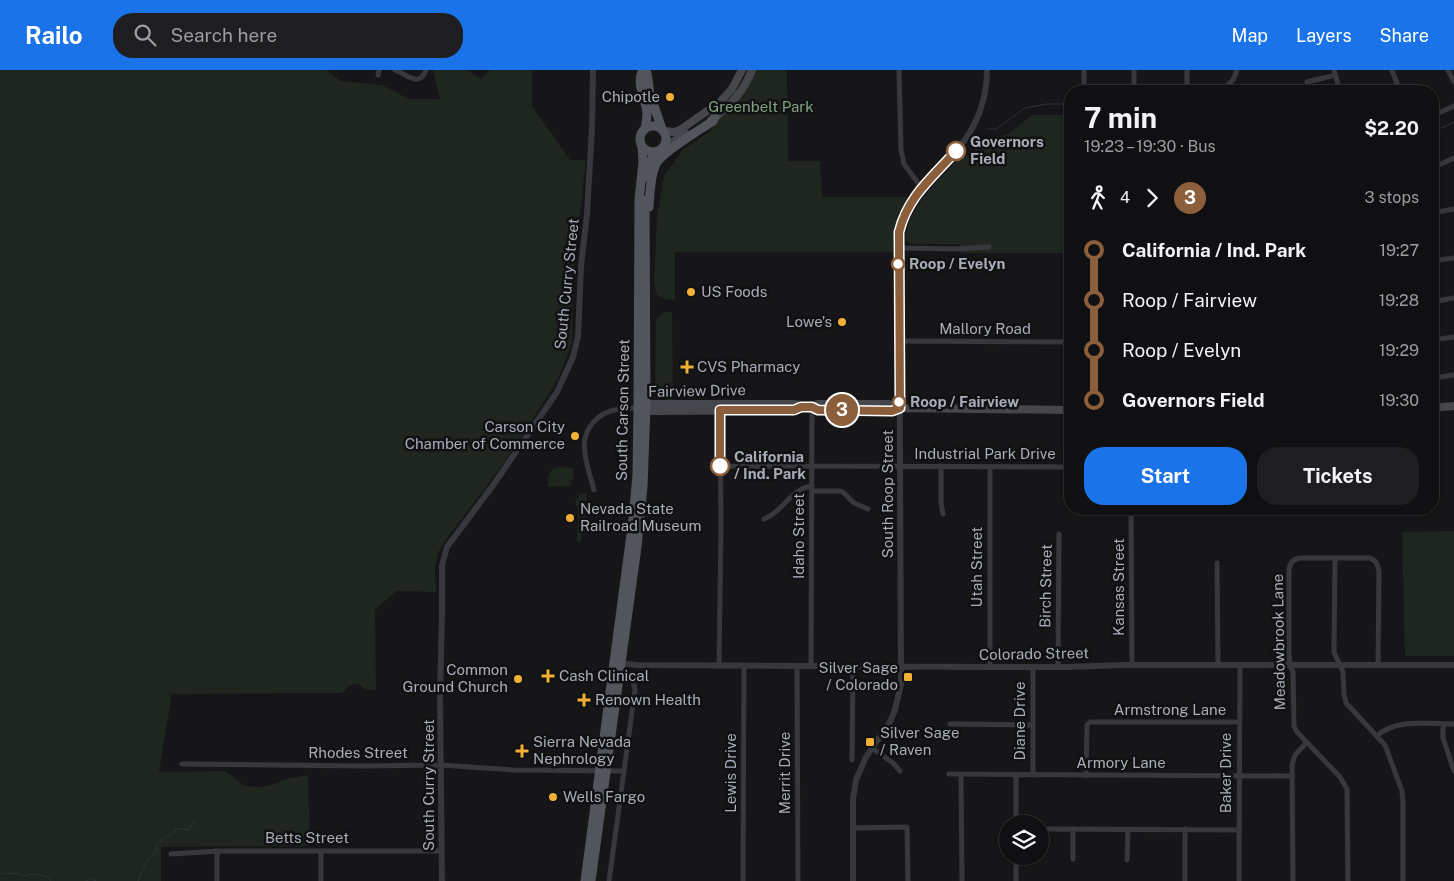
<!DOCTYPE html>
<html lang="en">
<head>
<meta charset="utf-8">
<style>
  body { margin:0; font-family:"Public Sans",sans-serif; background:#1e1e20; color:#f1f3f6; height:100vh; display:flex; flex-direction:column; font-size:19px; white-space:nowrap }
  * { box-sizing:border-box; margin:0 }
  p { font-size:16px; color:#9c9d9f }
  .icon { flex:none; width:28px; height:28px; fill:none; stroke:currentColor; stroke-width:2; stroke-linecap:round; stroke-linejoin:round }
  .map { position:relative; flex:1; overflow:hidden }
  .details { position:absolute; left:1064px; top:15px; width:375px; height:430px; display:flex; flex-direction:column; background:#101012; border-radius:20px; box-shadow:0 1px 4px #0004,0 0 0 1px #303032 }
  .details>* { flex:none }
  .badge { padding:0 10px; border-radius:16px; font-size:18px; line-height:32px }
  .fabs { position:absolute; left:999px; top:745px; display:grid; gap:10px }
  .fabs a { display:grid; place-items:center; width:50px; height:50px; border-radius:50%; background:#101012; box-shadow:0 1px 4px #0004,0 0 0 1px #303032; font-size:25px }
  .map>.badge { position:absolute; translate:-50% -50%; box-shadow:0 0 0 2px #fff }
  .legs { display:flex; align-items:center; gap:8px; height:55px; padding:0 20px; font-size:16px }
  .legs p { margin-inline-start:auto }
  .overview { display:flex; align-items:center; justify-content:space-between; height:85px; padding:0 20px }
  h1 { font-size:28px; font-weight:700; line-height:38px }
  .cta { display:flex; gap:10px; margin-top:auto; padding:10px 20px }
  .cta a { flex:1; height:58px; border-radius:20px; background:#1a73e8; color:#fff; font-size:20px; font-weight:700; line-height:58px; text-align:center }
  .cta a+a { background:#1e1e20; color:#f1f3f6 }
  ul { padding:0 20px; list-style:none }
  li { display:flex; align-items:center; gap:18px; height:50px; font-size:19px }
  li i { display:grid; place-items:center; width:8px; height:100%; margin:0 6px; background:currentColor }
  li i::after { content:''; width:12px; height:12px; margin:-6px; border:4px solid; border-radius:50%; background:#101012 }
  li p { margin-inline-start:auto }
  li:first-child i { background:linear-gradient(#0000 50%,currentColor 0) }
  li:last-child i { background:linear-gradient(currentColor 50%,#0000 0) }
  header { display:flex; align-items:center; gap:30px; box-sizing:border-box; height:70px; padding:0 25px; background:#1a73e8; color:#fff }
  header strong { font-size:24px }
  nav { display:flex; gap:28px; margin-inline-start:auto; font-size:18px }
  .search { width:350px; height:45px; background:#1e1e20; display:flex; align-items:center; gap:12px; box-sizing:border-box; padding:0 18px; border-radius:20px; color:#9c9d9f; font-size:19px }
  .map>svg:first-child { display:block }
  .green { fill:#1e261f }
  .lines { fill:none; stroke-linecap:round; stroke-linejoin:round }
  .stream { stroke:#2c353c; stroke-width:1 }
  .minor { stroke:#37383d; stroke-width:5 }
  .tertiary { stroke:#37383d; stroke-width:6 }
  .secondary { stroke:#45474d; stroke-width:8 }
  .primary { stroke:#53555c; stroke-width:9 }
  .line-1-casing { stroke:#fff; stroke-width:11 }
  .line-1 { stroke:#8b5e3c; stroke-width:8 }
  .poi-dot { fill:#f2b134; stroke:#111113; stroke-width:2 }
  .stop-1-dot { fill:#fff; stroke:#8b5e3c; stroke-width:2.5 }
  .labels { text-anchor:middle; stroke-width:5; stroke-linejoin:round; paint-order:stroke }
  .poi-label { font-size:15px; fill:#a8adb8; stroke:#111113; text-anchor:start }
  .park-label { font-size:15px; fill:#7fa381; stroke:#111113 }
  .stop-label { font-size:15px; font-weight:bold; fill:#a8adb8; stroke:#111113; text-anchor:start }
  .street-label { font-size:15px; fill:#a8adb8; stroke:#111113 }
</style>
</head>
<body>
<header>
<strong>Railo</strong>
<div class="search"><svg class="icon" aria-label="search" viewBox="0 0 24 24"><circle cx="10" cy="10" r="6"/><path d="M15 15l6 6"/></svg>Search here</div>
<nav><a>Map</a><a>Layers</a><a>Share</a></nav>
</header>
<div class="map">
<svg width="1454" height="811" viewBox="0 0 1454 811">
  <rect width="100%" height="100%" fill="#161618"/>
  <!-- green -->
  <path class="green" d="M0,0H327L340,11L382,15L409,29H440L433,0H467L481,9L490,0H532V36L570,90H586L573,206L572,274L556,313L504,393L448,467L438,483L435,498L436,522L396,521L375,540L376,620H365C357,608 350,615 342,623L172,624L159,702L225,701L245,716L258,717L271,715L287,709L308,705L310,776L161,777V811H0Z
    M751,0H787L788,91H820L822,127H914L905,142L898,182H675V230C659,230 656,226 654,211L657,148L664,106L683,80L709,62L728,36Z
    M1032,45H1070V183H961L960,174H911L905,169C909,136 937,112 958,89L965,87L986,70L1008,64Z
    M664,242H672L673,331C664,331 662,325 655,325L656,250Z
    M561,396L572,398L573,400L574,409L571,410V416L548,417C548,407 548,398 561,396Z
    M587,423L586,449L580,473L577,471V462L578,460V436L575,434L576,431L580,424Z
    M1454,461V586H1405L1402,462Z"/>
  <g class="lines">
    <!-- stream -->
    <path class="stream" d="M988,59H996L1025,38L1047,34H1070
      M1432,62L1454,52
      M0,802L3,804L17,803L24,806L34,804L47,807L51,811
      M86,811L90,808L96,811
      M138,811C143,800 145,788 157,782L156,776C159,773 161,769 164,768C170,765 173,764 176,758L188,760L196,750"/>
    <!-- minor -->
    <path class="minor" d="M395,0C408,5 419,18 426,0
      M899,0L901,80L904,94L921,117
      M1084,0V20H1216L1227,16L1233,10L1237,0
      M1334,0L1340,21
      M1392,0L1400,21
      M1448,0L1454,12
      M378,5L379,0
      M1307,12L1335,5
      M1134,21V0
      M1187,21V0
      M1432,46L1454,36
      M1432,98L1454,88
      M1432,143L1454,139
      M898,178L955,179L989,177
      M1432,191L1454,188
      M1432,232L1454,228
      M1432,270L1454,267
      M899,271L1070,272
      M1432,308L1454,305
      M720,396L1070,397
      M941,396V433L943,444
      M990,397V597
      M594,420C591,408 586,395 585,383C581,360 597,342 619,339C625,338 632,338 638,338
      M812,421H840L843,422L854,433L868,439
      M1131,439L1132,595
      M764,449C783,442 791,418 812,416
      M1335,488L1334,582L1343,602L1344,624L1346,633L1385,675L1402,721L1403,732V811
      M1217,493L1218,595
      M719,595L721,456L720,340
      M797,596L798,811
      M811,596L812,337
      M1033,597V705
      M1058,597L1059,464
      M950,654L1033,655
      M1443,654V668L1454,701
      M1377,666C1395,648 1430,654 1454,654
      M872,678L893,693L900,701
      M852,690L853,596
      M182,694L362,696L441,695L513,700L624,701
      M949,704L1293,706
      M961,705L962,811
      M1016,705V754
      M1086,706L1087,655L1090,652H1239
      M853,758L907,757L908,811
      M1040,759L1239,760
      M1185,759V811
      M171,784L218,781H442
      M1016,786V811
      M1073,789V759
      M1127,790L1128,759
      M217,811V787L218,781
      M321,811V781
      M609,811L635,620L633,610
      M743,811L744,596
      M1239,811L1240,595
      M1293,811L1292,695L1295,685L1307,672
      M1348,811L1347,719L1340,707L1297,662L1294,656L1293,602L1290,595L1289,584V500C1290,493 1292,490 1299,488H1370C1377,491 1378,495 1379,502L1378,595"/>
    <!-- tertiary -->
    <path class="tertiary" d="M618,593L637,595L990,597H1068L1123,595H1454
      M442,811L440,625L442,545V495L447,477L494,414L557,322L573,287L578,267L581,196L587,144L592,57L593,0
      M853,811V729L856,710L866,687L890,652L895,640L901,614L899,162C910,119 936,107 961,75C978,54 987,27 987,0"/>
    <!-- secondary -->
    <path class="secondary" d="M711,50C730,37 744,21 752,0
      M664,61L674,62L680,60L720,32L732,19L742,0
      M664,77L686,64
      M642,336L653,334H794C807,336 804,339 818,334H889L900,338
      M812,337L818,340L892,341L900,338L1070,340
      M1432,338L1454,336
      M642,340L653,341L795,340L801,337"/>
    <!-- primary -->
    <path class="primary" d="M643,0C635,12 646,30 647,43C647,48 646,53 645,59
      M645,0L647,3L650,24L662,59
      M640 69a13 13 0 1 1 26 0a13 13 0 1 1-26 0Z
      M647,107L650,93L655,82
      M649,137C650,123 650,107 656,94C663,81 700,60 713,51L715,47
      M585,811L633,449L637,405L638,338L639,130L643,92L642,77
      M591,811L637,477L643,417L646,335L645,130"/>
  </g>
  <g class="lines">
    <!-- line-1 casing -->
    <g class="line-1-casing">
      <path id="line-1" d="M720,396V340H794L801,337H812L818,340L892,341L900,338L899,162C908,126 932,108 956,81"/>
    </g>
    <!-- line-1 -->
    <use href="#line-1" class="line-1"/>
  </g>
  <!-- markers -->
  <g class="poi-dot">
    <circle cx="670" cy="27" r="5"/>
    <circle cx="691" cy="222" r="5"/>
    <circle cx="842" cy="252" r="5"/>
    <path d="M684.5 289.5h5v5h5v5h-5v5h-5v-5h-5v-5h5z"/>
    <circle cx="575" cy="366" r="5"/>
    <circle cx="570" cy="448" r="5"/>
    <path d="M545.5 598.5h5v5h5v5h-5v5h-5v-5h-5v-5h5z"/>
    <rect x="903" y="602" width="10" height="10" rx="2.5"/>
    <circle cx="518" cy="609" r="5"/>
    <path d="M581.5 622.5h5v5h5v5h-5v5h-5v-5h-5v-5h5z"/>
    <rect x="865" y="667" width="10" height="10" rx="2.5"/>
    <path d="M519.5 673.5h5v5h5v5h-5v5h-5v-5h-5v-5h5z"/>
    <circle cx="553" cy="727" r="5"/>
  </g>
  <g class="stop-1-dot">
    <circle cx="956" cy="81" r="9"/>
    <circle cx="898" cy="194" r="6"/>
    <circle cx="899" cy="332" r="6"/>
    <circle cx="720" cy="396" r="9"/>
  </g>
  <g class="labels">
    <!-- poi labels -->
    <g class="poi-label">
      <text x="660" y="32" text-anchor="end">Chipotle</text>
      <text x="701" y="227">US Foods</text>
      <text x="832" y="257" text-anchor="end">Lowe's</text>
      <text x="697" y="302">CVS Pharmacy</text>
      <text x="565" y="362" text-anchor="end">Carson City<tspan x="565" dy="17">Chamber of Commerce</tspan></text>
      <text x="580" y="444">Nevada State<tspan x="580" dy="17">Railroad Museum</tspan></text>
      <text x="898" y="603" text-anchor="end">Silver Sage<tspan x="898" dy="17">/ Colorado</tspan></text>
      <text x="508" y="605" text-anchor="end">Common<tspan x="508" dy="17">Ground Church</tspan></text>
      <text x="559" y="611">Cash Clinical</text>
      <text x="595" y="635">Renown Health</text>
      <text x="880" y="668">Silver Sage<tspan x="880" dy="17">/ Raven</tspan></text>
      <text x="533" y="677">Sierra Nevada<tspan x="533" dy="17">Nephrology</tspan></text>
      <text x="563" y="732">Wells Fargo</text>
    </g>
    <!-- park labels -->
    <g class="park-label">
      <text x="761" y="42">Greenbelt Park</text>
    </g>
    <!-- stop labels -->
    <g class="stop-label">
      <text x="970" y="77">Governors<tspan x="970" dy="17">Field</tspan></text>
      <text x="909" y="199">Roop / Evelyn</text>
      <text x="910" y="337">Roop / Fairview</text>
      <text x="734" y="392">California<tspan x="734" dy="17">/ Ind. Park</tspan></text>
    </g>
    <!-- street labels -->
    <g class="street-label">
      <text transform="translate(567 214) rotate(-84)" y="5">South Curry Street</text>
      <text x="985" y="264">Mallory Road</text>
      <text transform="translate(697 321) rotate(-1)" y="5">Fairview Drive</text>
      <text transform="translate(623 340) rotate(-89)" y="5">South Carson Street</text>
      <text x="985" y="389">Industrial Park Drive</text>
      <text transform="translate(888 424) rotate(-90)" y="5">South Roop Street</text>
      <text transform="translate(799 466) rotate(-90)" y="5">Idaho Street</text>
      <text transform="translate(977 497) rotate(-90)" y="5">Utah Street</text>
      <text transform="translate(1046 516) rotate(-89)" y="5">Birch Street</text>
      <text transform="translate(1119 517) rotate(-90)" y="5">Kansas Street</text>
      <text transform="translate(1279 572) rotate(-91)" y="5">Meadowbrook Lane</text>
      <text transform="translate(1034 584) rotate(-1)" y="5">Colorado Street</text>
      <text x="1170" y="645">Armstrong Lane</text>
      <text transform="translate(1020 651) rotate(-90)" y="5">Diane Drive</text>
      <text x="358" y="688">Rhodes Street</text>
      <text x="1121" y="698">Armory Lane</text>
      <text transform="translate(731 703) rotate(-90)" y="5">Lewis Drive</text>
      <text transform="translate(785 703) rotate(-90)" y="5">Merrit Drive</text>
      <text transform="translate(1226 703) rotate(-90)" y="5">Baker Drive</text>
      <text transform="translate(429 715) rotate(-90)" y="5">South Curry Street</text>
      <text x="307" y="773">Betts Street</text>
    </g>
  </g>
</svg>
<div class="fabs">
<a><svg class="icon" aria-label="layers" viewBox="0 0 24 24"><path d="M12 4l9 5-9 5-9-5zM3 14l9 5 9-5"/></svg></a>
</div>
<b class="badge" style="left:842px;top:340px;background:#8b5e3c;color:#fff">3</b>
<section class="details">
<div class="overview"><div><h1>7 min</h1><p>19:23 – 19:30 · Bus</p></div><b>$2.20</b></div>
<div class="legs"><svg class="icon" aria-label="walk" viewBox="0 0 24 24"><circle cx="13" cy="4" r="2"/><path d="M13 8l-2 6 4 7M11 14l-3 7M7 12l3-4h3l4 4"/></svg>4<svg class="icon" aria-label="forward" viewBox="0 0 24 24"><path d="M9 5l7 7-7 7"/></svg><b class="badge" style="background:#8b5e3c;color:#fff">3</b><p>3 stops</p></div>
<ul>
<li><i style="color:#8b5e3c"></i><b>California / Ind. Park</b><p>19:27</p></li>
<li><i style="color:#8b5e3c"></i><span>Roop / Fairview</span><p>19:28</p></li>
<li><i style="color:#8b5e3c"></i><span>Roop / Evelyn</span><p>19:29</p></li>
<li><i style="color:#8b5e3c"></i><b>Governors Field</b><p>19:30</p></li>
</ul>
<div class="cta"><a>Start</a><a>Tickets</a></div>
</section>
</div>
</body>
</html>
